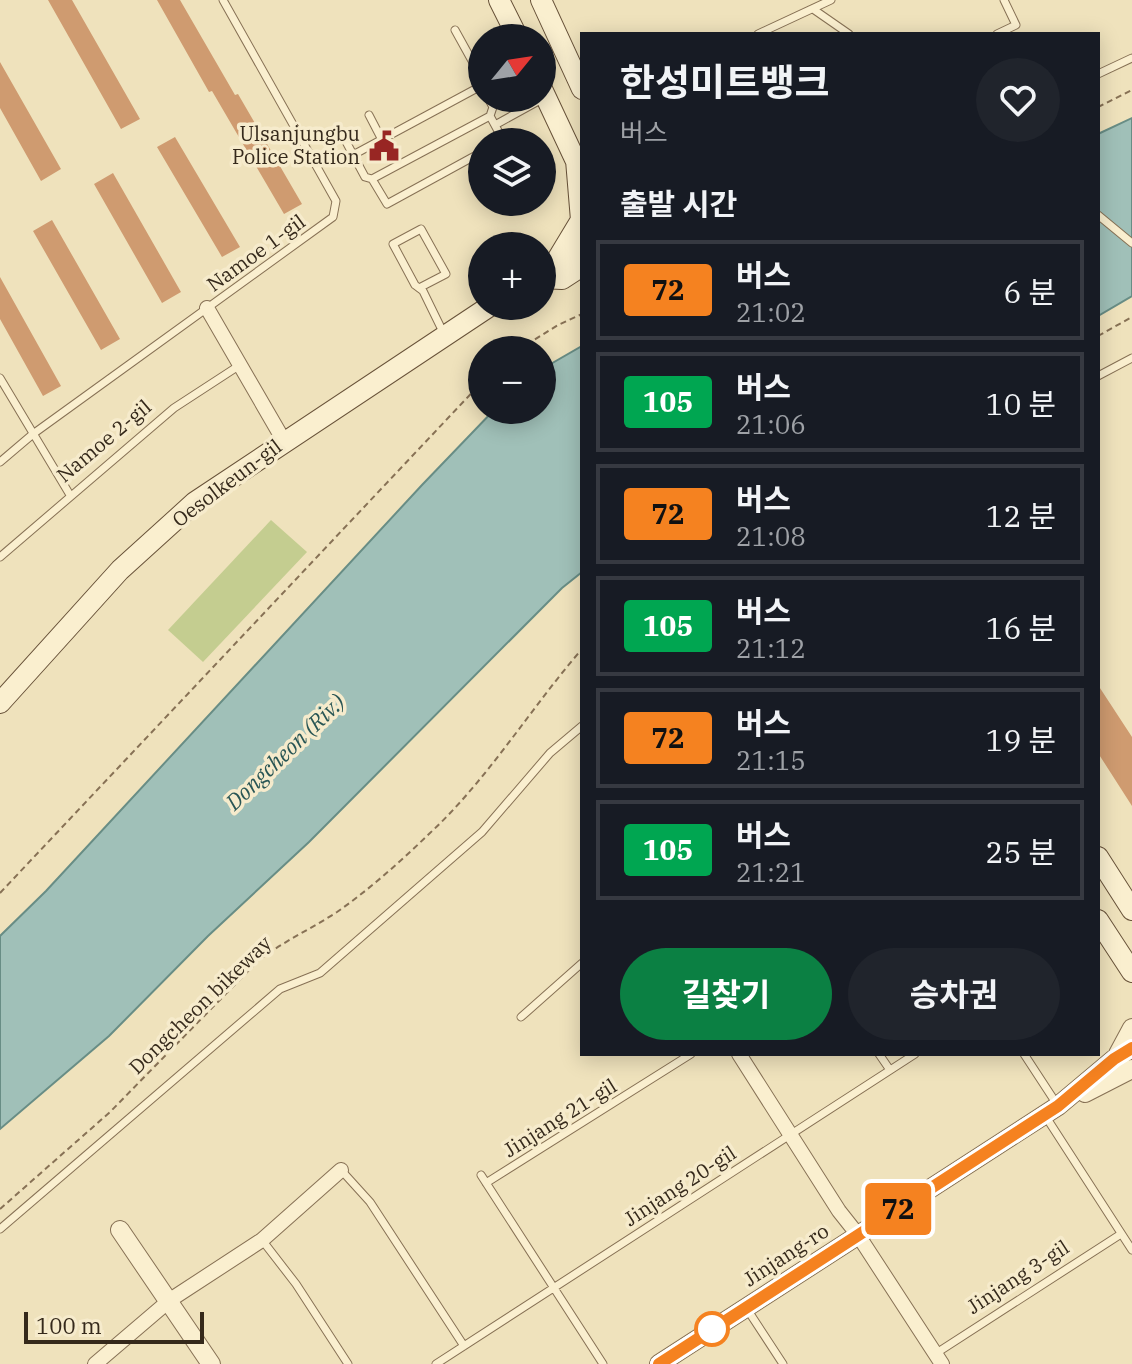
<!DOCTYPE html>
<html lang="ko">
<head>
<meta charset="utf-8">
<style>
  body { margin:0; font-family:"IBM Plex Serif","Noto Sans KR",serif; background:#20242c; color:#f1f3f6; height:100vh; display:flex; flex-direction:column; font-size:30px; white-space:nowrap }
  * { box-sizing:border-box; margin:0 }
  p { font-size:26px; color:#9ea1a6 }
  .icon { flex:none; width:44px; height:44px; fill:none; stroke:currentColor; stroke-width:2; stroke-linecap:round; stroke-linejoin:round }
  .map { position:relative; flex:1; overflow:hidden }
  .details { position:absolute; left:580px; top:32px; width:520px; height:1024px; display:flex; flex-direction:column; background:#171b24; border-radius:0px; box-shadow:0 4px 20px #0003 }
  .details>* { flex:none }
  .badge { padding:0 16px; border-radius:6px; font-size:28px; line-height:52px }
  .needle { width:52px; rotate:60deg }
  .buttons { position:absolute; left:468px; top:24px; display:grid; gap:16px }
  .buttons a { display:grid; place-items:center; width:88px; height:88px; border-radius:50%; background:#171b24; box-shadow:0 4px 20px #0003; font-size:40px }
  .scale { position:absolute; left:24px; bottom:20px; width:180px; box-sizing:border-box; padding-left:8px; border:4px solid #35291b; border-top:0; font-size:22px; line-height:28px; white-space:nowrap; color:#35291b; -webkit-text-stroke:6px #f6ebcc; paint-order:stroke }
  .map>.badge { position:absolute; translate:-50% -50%; box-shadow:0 0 0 4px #fff }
  h2 { padding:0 40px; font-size:30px; line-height:72px }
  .round { display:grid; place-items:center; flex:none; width:84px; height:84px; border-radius:42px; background:#20242c }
  .overview { display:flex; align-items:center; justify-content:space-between; height:136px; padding:0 40px }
  h1 { font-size:38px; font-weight:700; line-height:60px }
  .button { display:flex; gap:16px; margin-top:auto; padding:16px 40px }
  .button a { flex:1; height:92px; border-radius:48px; background:#0b8043; color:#fff; font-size:32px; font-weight:700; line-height:92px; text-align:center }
  .button a+a { background:#20242c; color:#f1f3f6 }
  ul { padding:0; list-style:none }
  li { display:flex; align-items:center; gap:24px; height:100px; margin:0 16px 12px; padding:0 24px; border:4px solid #363941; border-radius:0px }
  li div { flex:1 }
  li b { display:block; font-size:30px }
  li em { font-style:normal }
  li .badge { min-width:88px; font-weight:700; text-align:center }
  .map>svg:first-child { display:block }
  .green { fill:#c4cd90 }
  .water { fill:#a0c0b8; stroke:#688d85; stroke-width:2 }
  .building { fill:#cf9b70 }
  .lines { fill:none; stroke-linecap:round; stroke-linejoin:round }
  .service-casing { stroke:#877155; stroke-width:9 }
  .minor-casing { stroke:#877155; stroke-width:16 }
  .tertiary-casing { stroke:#877155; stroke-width:20 }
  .secondary-casing { stroke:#685239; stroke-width:22 }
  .path { stroke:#877155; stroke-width:2; stroke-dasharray:6 4; stroke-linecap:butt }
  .service { stroke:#faefcf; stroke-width:7 }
  .minor { stroke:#faefcf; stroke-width:14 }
  .tertiary { stroke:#faefcf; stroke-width:18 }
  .secondary { stroke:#faefcf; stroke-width:20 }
  .line-casing { stroke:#fff; stroke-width:18 }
  .line { stroke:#f58220; stroke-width:12 }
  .stop-dot { fill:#fff; stroke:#f58220; stroke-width:4 }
  .labels { text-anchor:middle; stroke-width:7; stroke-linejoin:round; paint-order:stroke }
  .poi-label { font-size:20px; fill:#35291b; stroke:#f6ebcc; text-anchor:end }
  .street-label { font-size:20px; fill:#35291b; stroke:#f6ebcc }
  .water-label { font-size:22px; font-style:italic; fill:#295655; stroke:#f6ebcc }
</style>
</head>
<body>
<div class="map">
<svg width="1132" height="1364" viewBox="0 0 1132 1364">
  <rect width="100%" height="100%" fill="#efe2bc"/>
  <!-- green -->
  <path class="green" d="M271,520L307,552L203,662L168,630Z"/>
  <!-- water -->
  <path class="water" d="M1132,118V296L1098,316V134Z
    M582,346V572L562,588L309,842L208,936L109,1036L0,1129V936L46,891L422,485L494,410H542V369Z"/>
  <!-- building -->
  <path class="building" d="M48,0H72L140,119L121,129Z
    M157,0H180L235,95L238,94L302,204L284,214L212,91L209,92Z
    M0,62L61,169L41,181L0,108Z
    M175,137L240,247L222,257L157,147Z
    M113,173L181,292L162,303L94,184Z
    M52,220L120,339L101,350L33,231Z
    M0,277L61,386L43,396L0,319Z
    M1098,685L1132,737V806L1098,753Z"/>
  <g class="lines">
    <!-- service casing -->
    <g class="service-casing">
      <path id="service" d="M813,9L849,34
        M455,30L481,77V86
        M758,34L831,0
        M997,34L1016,25L1004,0
        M1098,74L1132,58
        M488,98L493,107L490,116
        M369,115L382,140
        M495,125L544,98
        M343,136L365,177L372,179L387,204L482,152
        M353,155L481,86L482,88
        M372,179L490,116L503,140L500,142
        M1098,215L1132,243
        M419,288L446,274L421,229L393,244L415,285L423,291L444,334
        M1098,376L1132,358
        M0,378L70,495
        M0,462L33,434L333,217L336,201L223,0
        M0,557L174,408L240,365
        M521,1017L582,963
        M879,1054L890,1070
        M1024,1054L1058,1106
        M1046,1117L1132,1250
        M341,1170L370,1202L464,1346
        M481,1175L603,1364
        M486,1183L691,1054
        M0,1229L280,989L320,973L482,832L550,753L582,726
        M262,1240L296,1284L348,1364
        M747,1309L783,1364
        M935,1354L1121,1234
        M436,1364L915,1054"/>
    </g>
    <!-- minor casing -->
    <g class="minor-casing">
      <path id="minor" d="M207,308L284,441
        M739,1054L839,1211L858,1235L942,1364
        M95,1364L170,1300L262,1240L341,1170"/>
    </g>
    <!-- tertiary casing -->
    <g class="tertiary-casing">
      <path id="tertiary" d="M1118,1054L1132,1028
        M1085,1093L1132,1069
        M120,1230L211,1364
        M659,1364L1058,1106L1114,1059L1132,1048"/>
    </g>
    <!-- secondary casing -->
    <g class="secondary-casing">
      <path id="secondary" d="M499,0L518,38
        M541,0L582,89
        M542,89L581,172
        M555,263L581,220L576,160
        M542,272L582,244
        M542,278L562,279L582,266
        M0,703L120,570L195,502L490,306
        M1098,857L1132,910
        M1098,920L1132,972"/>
    </g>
    <!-- path -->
    <path class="path" d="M1098,107L1132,90
      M1098,336L1132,317
      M518,350L558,325L582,314
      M0,893L482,382
      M0,1209L110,1112L259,960C284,941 311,929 337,912C370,889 401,861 430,833C488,779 530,709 582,649"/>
    <!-- service -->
    <use href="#service" class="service"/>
    <!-- minor -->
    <use href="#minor" class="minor"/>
    <!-- tertiary -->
    <use href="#tertiary" class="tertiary"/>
    <!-- secondary -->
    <use href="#secondary" class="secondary"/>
  </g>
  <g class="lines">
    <!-- line casing -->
    <g class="line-casing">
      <path id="line" d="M659,1364L1058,1106L1114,1059L1132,1048"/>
    </g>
    <!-- line -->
    <use href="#line" class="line"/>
  </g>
  <!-- icons -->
  <defs>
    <g id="civic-bare" transform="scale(2.4)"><path d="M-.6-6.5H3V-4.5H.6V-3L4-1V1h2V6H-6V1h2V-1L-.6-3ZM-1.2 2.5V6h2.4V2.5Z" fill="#982623" stroke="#f6ebcc" stroke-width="2.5" paint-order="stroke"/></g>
  </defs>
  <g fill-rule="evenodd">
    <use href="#civic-bare" x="384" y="146"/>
  </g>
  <!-- markers -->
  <circle class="stop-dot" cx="712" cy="1329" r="16"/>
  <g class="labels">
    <!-- poi labels -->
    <g class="poi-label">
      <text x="360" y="141">Ulsanjungbu<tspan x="360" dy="23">Police Station</tspan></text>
    </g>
    <!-- street labels -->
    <g class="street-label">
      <text transform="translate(256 253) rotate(-36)" y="7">Namoe 1-gil</text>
      <text transform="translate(104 441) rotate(-40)" y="7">Namoe 2-gil</text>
      <text transform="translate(227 483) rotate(-37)" y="7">Oesolkeun-gil</text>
      <text transform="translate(200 1005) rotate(-44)" y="7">Dongcheon bikeway</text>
      <text transform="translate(560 1118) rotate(-32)" y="7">Jinjang 21-gil</text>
      <text transform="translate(680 1186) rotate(-33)" y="7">Jinjang 20-gil</text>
      <text transform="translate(786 1255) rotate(-33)" y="7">Jinjang-ro</text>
      <text transform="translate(1018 1277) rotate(-33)" y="7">Jinjang 3-gil</text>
    </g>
    <!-- water labels -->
    <g class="water-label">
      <text transform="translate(285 752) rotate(-44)" y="8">Dongcheon (Riv.)</text>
    </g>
  </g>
</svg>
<div class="buttons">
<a><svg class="needle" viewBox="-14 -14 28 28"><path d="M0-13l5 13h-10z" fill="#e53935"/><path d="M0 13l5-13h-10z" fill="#9ea1a6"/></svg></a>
<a><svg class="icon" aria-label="layers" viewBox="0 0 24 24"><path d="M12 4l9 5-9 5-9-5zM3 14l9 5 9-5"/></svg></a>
<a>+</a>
<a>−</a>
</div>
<div class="scale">100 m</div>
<b class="badge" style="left:898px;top:1209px;background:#f58220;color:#111">72</b>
<section class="details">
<div class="overview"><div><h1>한성미트뱅크</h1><p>버스</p></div><a class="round"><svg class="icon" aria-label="heart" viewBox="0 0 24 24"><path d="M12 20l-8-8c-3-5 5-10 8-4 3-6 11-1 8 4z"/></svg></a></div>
<h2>출발 시간</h2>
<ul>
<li><span class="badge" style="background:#f58220;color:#111">72</span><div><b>버스</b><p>21:02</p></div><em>6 분</em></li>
<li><span class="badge" style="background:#00a651;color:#fff">105</span><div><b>버스</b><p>21:06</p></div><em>10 분</em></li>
<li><span class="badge" style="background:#f58220;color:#111">72</span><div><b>버스</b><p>21:08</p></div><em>12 분</em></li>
<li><span class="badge" style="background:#00a651;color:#fff">105</span><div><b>버스</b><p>21:12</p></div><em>16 분</em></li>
<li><span class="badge" style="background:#f58220;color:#111">72</span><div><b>버스</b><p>21:15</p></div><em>19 분</em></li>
<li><span class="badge" style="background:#00a651;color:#fff">105</span><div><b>버스</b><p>21:21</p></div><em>25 분</em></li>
</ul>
<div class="button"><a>길찾기</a><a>승차권</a></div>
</section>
</div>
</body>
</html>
